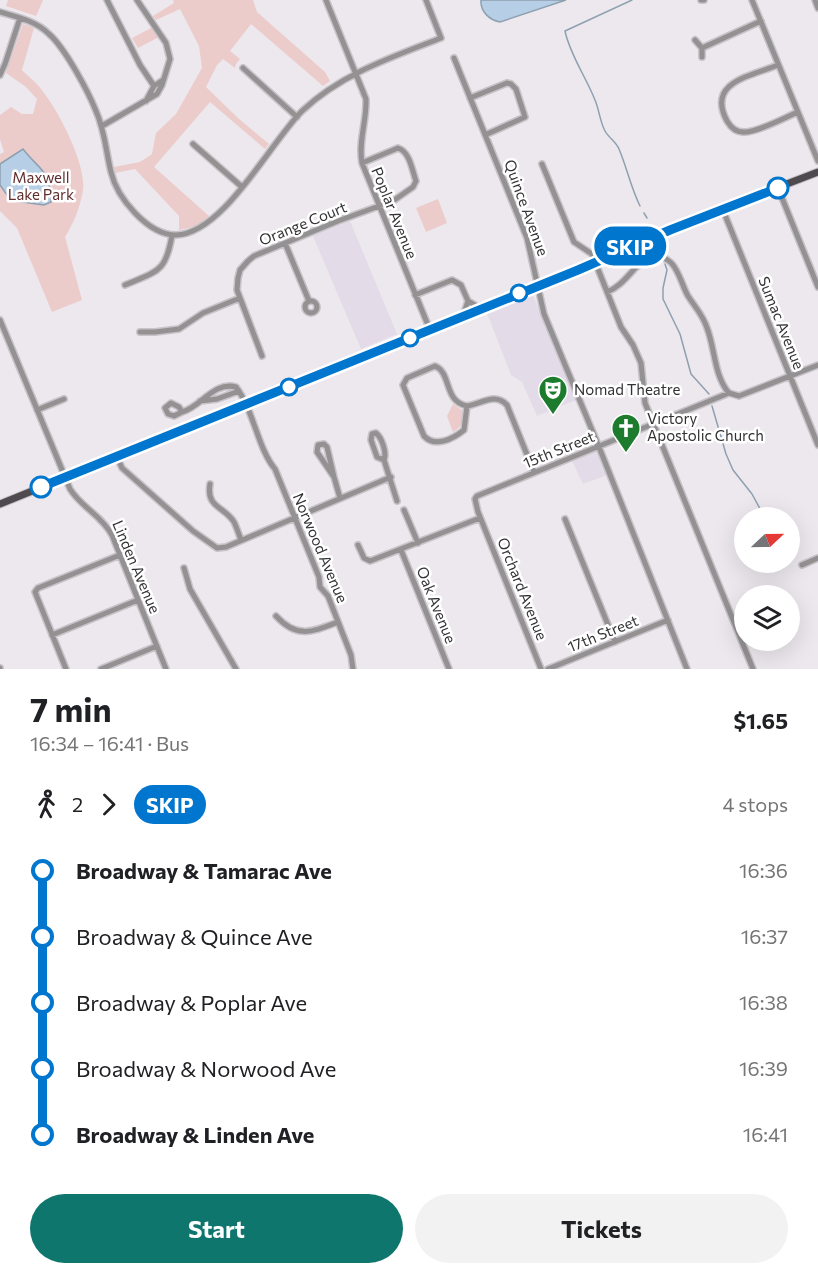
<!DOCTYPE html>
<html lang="en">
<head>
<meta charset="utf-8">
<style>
  body { margin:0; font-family:Commissioner,sans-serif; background:#f2f2f2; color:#202124; height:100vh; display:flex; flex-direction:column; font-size:22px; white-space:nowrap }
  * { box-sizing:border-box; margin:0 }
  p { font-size:20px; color:#757577 }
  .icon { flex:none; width:33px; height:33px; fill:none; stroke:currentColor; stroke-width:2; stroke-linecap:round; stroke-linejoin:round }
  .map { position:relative; height:669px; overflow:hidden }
  .side { display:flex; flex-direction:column; background:#fff; flex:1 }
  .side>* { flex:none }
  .badge { padding:0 12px; border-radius:20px; font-size:21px; line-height:39px }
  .needle { width:39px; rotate:68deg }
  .tools { position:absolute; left:734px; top:507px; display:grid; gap:12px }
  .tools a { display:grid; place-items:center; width:66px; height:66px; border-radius:50%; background:#fff; box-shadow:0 6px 24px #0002; font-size:30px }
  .map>.badge { position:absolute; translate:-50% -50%; box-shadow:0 0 0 3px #fff }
  .legs { display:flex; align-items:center; gap:9px; height:66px; padding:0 30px; font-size:20px }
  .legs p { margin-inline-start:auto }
  .summary { display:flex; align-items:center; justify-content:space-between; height:102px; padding:0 30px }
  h1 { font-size:33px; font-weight:700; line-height:45px }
  .primary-button { display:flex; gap:12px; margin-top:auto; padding:12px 30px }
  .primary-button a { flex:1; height:69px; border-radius:36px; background:#0f766e; color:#fff; font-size:24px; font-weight:700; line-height:69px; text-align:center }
  .primary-button a+a { background:#f2f2f2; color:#202124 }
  ul { padding:0 30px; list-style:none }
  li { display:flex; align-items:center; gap:21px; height:66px; font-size:22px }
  li i { display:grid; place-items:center; width:9px; height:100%; margin:0 8px; background:currentColor }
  li i::after { content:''; width:15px; height:15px; margin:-8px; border:4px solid; border-radius:50%; background:#fff }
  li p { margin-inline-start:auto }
  li:first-child i { background:linear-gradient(#0000 50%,currentColor 0) }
  li:last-child i { background:linear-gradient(currentColor 50%,#0000 0) }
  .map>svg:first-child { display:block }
  .built { fill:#e3dbe7 }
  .green { fill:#ebccca }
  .water { fill:#b6cfe6; stroke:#8ea0b0; stroke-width:1.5 }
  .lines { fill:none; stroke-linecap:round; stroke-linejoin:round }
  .stream { stroke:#8ea0b0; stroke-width:1.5 }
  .minor-casing { stroke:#c7c3c9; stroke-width:8 }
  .major-casing { stroke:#c7c3c9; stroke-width:9 }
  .minor { stroke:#949193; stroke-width:5 }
  .major { stroke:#4f4a4d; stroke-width:7 }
  .line-1-casing { stroke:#fff; stroke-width:14 }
  .line-1 { stroke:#0076ce; stroke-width:9 }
  .stop-1-dot { fill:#fff; stroke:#0076ce; stroke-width:3 }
  .labels { text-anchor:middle; stroke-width:5; stroke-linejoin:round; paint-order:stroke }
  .park-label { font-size:15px; fill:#5f2d2d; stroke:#fff }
  .street-label { font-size:15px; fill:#323133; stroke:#fff }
  .poi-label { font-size:15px; fill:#323133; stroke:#fff; text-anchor:start }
</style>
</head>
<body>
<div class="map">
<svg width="818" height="669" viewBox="0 0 818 669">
  <rect width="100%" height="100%" fill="#ece8ee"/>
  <!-- built -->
  <path class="built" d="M350,221L397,334L361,349L313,236Z
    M533,295L576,400L537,416L522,382L511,375L487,313Z
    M594,451L599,452L607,475L583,484L572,461Z"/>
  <!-- green -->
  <path class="green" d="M8,0H43L36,16L6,6Z
    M173,0H253L257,12L325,72L330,81L323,86L251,24L230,51L240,59L236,64L235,68L223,59L217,65L206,87L239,119L269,144L265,149L210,102L154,167L209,216L197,226L179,230V216L135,169L115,173L114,167L140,162L152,154L156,133L176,114L202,68L199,46L180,9L156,20L153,16L174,3Z
    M23,24L34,28L22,70C29,77 38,84 44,93C60,114 86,164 83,190C80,208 74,222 65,237L82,300L52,312L17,228L0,211V154L4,152L0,139V115L11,107L22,114H33L37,99L26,87L6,73Z
    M153,27L159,37L138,48L132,38Z
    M438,199L447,223L426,232L416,208Z
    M453,404L462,410C462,420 463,427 453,432L447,416Z"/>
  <!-- water -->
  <path class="water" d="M481,0H566L500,22C489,20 480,11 481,0Z
    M23,149C40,171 51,170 51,202L44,205L15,201L7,195L0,185V164Z"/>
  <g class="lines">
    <!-- stream -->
    <path class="stream" d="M632,0L565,31C570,55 586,77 595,100C599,109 600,122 605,131C609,138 616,142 619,149C627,168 631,188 640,206
      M644,213L647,218
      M660,245L664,255
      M665,264L667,270L663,288V299L680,334L691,374L709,394
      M712,406L726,454L733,470L752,494L765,518"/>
    <!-- minor casing -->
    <g class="minor-casing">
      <path id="minor" d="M107,0L140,65L154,86
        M326,0L366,99C367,121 358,141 362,163L430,330
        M701,0H704
        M752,0L818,161
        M815,0L818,8
        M0,12C17,17 36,21 49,34C65,48 88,91 96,111C105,131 106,152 111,172C117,198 148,235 176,235C223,234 270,143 302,111C341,74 392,57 441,38L426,0
        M695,40L702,48L761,21
        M702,48V57
        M454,58L527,238L544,314L599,447L687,669
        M778,65C751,76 706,82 727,121C731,128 737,133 746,132C760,131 784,118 798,112
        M243,68L297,117
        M0,75L5,64L20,18
        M470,98L507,83L511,84L516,89L525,117L485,135
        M146,101L154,86L163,80
        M102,126L157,94L162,85L170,59L166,43L137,0
        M193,144L242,187
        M542,164L574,242L592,254L621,327L633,345L641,363L645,403L753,669
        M778,188L818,287
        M723,210L818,445
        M285,243L309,301
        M125,285C158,271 166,272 172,235
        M607,292C626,285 634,263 650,258C676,251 679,280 688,296C695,307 703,315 707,328C715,348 714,376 729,393
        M415,295L452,280L461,285L468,301L481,309
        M305 307a6 6 0 1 1 12 0a6 6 0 1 1-12 0Z
        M463,316L468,301
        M0,320L70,489C81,507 101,515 112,535L166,669
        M140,332H155L179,329L203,313L240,298
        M262,356L237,290L238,278L240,270L248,261L254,256L338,221L393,201L413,187L416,181C412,170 410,152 398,148L362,163
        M435,366C452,373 443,401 467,406L464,430C453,439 435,448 424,436L403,385L407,378Z
        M200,401L217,399L239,391
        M171,403L179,407L182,412L174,416L168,414L165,408Z
        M467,406C481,404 495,392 507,405L534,472
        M37,410L64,399
        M182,412C201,407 214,381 236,387C254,411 258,449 275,469L319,577L320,587L328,596L351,655L353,669
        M376,433C382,438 387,453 384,460L377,457L371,440L372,434Z
        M324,444L327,447L334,477L317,452L318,445Z
        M117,457L122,468L193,531L217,548L226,547L391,477
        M384,460L397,501
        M334,477L340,498
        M210,484C206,508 224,506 234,522C237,528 239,535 241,540
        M404,510L418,543
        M565,519L615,642
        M358,545L364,558L370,561L480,518
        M401,550L449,669
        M802,565L818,558
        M184,568L190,589L236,669
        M276,616C297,639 312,632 338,622
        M52,635L138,600
        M0,668V669
        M66,669L35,592L38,588L120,555
        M101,669L157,646
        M541,669L478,512L475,499L477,496L729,393L739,396L818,365
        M548,669L668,620"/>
    </g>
    <!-- major casing -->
    <g class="major-casing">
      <path id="major" d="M0,504L578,270L670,229L818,172"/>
    </g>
    <!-- minor -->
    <use href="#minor" class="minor"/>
    <!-- major -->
    <use href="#major" class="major"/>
  </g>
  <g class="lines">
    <!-- line-1 casing -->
    <g class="line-1-casing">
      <path id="line-1" d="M41,487L578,270L670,230L778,188"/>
    </g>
    <!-- line-1 -->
    <use href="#line-1" class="line-1"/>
  </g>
  <!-- icons -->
  <defs>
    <g id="theatre-pin" transform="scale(1.5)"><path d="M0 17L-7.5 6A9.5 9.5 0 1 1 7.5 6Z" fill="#1c7b2c" stroke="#fff"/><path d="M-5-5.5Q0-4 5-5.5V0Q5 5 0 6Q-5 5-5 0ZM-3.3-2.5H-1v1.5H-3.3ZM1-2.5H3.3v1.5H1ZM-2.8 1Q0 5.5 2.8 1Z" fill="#fff"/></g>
    <g id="church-pin" transform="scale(1.5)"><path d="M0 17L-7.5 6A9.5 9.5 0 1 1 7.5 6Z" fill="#1c7b2c" stroke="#fff"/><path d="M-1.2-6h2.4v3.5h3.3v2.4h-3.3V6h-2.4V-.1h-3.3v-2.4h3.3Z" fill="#fff"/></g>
  </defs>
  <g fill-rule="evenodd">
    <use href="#theatre-pin" x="553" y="390"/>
    <use href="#church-pin" x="626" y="428"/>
  </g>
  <!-- markers -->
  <g class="stop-1-dot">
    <circle cx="778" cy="188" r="10"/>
    <circle cx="519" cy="293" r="8"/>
    <circle cx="410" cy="338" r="8"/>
    <circle cx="289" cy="387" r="8"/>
    <circle cx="41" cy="487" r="10"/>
  </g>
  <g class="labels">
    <!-- park labels -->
    <g class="park-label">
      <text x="41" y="183">Maxwell<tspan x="41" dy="17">Lake Park</tspan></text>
    </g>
    <!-- street labels -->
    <g class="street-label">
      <text transform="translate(526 208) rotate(70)" y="5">Quince Avenue</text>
      <text transform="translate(394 213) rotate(68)" y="5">Poplar Avenue</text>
      <text transform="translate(303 224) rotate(-22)" y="5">Orange Court</text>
      <text transform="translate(781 323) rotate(68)" y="5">Sumac Avenue</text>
      <text transform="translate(559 450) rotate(-22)" y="5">15th Street</text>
      <text transform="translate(320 548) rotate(67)" y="5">Norwood Avenue</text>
      <text transform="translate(136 567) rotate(67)" y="5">Linden Avenue</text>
      <text transform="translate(522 589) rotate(68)" y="5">Orchard Avenue</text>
      <text transform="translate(436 605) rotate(68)" y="5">Oak Avenue</text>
      <text transform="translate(603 634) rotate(-22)" y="5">17th Street</text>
    </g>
    <!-- poi labels -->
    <g class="poi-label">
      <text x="574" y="395">Nomad Theatre</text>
      <text x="647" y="424">Victory<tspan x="647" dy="17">Apostolic Church</tspan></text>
    </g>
  </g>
</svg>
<div class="tools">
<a><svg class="needle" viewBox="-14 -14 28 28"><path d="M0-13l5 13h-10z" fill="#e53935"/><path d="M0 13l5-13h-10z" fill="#757577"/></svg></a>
<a><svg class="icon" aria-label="layers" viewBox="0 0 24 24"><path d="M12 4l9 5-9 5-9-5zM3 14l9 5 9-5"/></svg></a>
</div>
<b class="badge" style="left:630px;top:246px;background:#0076ce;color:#fff">SKIP</b>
</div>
<section class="side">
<div class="summary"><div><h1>7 min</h1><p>16:34 – 16:41 · Bus</p></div><b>$1.65</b></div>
<div class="legs"><svg class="icon" aria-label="walk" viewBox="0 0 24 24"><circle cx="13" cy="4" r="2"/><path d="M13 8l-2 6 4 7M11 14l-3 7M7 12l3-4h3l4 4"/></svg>2<svg class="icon" aria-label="forward" viewBox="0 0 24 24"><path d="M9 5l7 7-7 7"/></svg><b class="badge" style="background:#0076ce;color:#fff">SKIP</b><p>4 stops</p></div>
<ul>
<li><i style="color:#0076ce"></i><b>Broadway &amp; Tamarac Ave</b><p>16:36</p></li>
<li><i style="color:#0076ce"></i><span>Broadway &amp; Quince Ave</span><p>16:37</p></li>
<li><i style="color:#0076ce"></i><span>Broadway &amp; Poplar Ave</span><p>16:38</p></li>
<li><i style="color:#0076ce"></i><span>Broadway &amp; Norwood Ave</span><p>16:39</p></li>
<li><i style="color:#0076ce"></i><b>Broadway &amp; Linden Ave</b><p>16:41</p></li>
</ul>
<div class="primary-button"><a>Start</a><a>Tickets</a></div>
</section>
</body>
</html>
